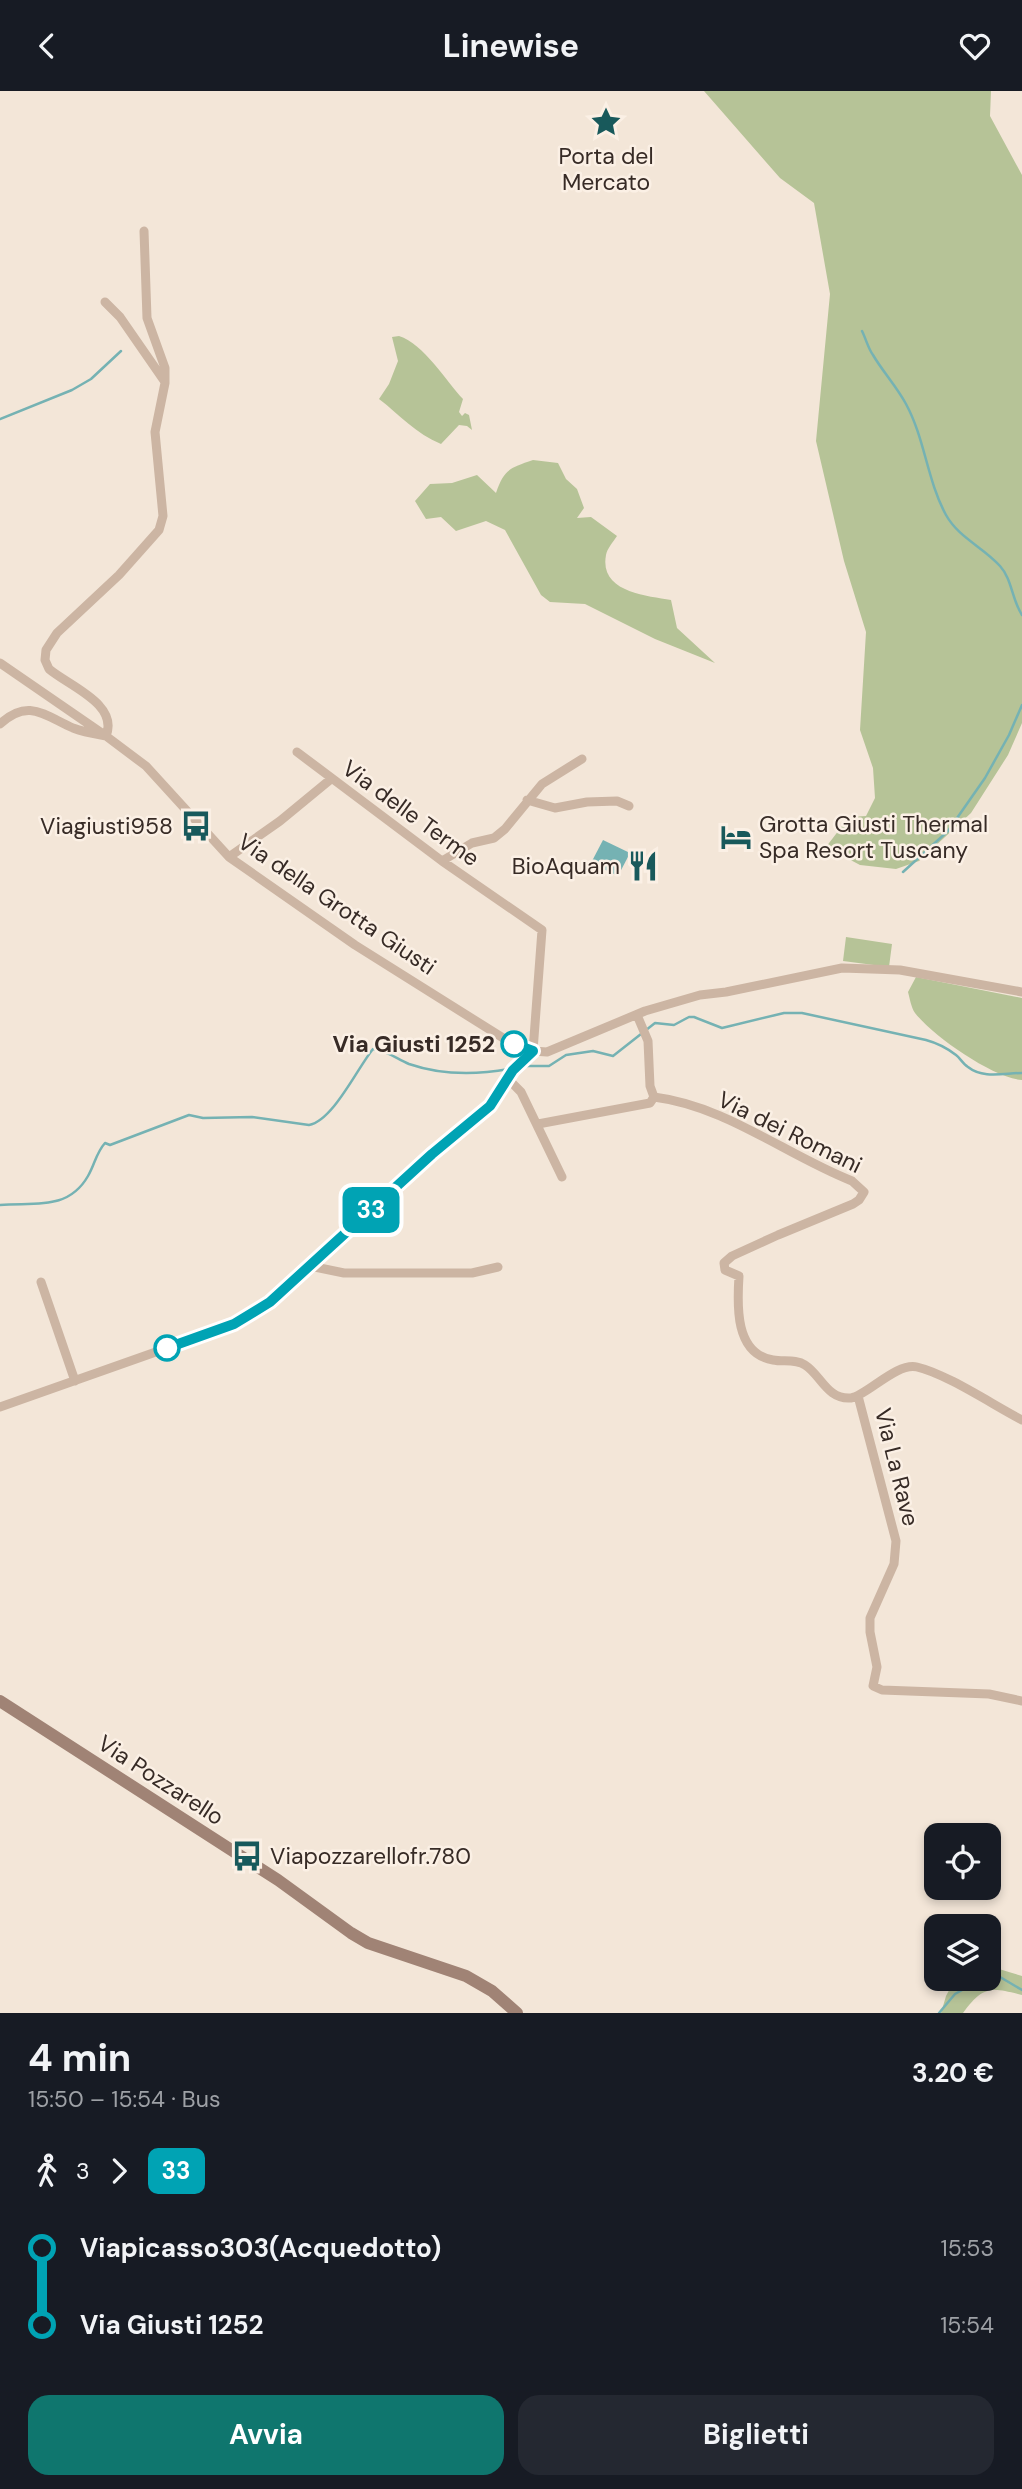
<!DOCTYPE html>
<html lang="it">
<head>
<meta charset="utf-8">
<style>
  body { margin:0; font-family:"DM Sans",sans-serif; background:#242831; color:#f1f3f6; height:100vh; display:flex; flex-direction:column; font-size:26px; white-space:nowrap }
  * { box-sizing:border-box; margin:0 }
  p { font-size:23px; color:#9ea1a6 }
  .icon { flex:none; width:38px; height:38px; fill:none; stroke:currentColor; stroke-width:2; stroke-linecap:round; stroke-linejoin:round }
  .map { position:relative; height:1922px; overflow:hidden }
  .details { display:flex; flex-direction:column; background:#171b24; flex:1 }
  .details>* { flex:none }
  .badge { padding:0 14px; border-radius:10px; font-size:24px; line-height:46px }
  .tools { position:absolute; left:924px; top:1732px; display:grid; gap:14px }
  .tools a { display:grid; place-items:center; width:77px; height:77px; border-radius:14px; background:#171b24; box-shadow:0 4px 10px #0003; font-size:35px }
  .map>.badge { position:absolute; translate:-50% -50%; box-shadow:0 0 0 4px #fff }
  .legs { display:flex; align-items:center; gap:10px; height:77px; padding:0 28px; font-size:23px }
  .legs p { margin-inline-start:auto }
  .head { display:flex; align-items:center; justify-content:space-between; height:119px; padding:0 28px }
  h1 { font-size:38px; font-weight:700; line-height:52px }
  .button { display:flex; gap:14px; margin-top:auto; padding:14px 28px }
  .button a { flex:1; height:80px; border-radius:21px; background:#0f766e; color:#fff; font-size:28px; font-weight:700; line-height:80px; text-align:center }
  .button a+a { background:#242831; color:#f1f3f6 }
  ul { padding:0 28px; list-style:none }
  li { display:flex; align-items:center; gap:24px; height:77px; font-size:26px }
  li i { display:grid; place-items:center; width:10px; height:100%; margin:0 9px; background:currentColor }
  li i::after { content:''; width:18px; height:18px; margin:-9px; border:5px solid; border-radius:50%; background:#171b24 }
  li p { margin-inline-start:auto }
  li:first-child i { background:linear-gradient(#0000 50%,currentColor 0) }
  li:last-child i { background:linear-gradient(currentColor 50%,#0000 0) }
  header { display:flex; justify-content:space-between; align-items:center; height:91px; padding:0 28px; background:#171b24; font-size:32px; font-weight:700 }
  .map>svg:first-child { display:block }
  .green { fill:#b6c397 }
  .water { fill:#75b2b3 }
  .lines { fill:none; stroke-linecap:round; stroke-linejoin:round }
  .stream { stroke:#75b2b3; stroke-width:2.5 }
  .street { stroke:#ccb5a3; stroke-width:9 }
  .secondary { stroke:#a08375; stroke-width:12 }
  .line-1-casing { stroke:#fff; stroke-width:16 }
  .line-1 { stroke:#00a3b4; stroke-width:10 }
  .stop-1-dot { fill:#fff; stroke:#00a3b4; stroke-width:3.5 }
  .labels { text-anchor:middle; stroke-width:5; stroke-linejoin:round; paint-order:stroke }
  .poi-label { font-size:23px; fill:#372b26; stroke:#fbf0e5; text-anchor:start }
  .street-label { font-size:23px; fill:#372b26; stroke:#fbf0e5 }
  .stop-label { font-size:23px; font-weight:bold; fill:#372b26; stroke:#fbf0e5; text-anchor:end }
</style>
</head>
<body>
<header><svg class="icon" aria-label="back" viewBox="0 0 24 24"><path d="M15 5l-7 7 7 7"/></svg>Linewise<svg class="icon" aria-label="heart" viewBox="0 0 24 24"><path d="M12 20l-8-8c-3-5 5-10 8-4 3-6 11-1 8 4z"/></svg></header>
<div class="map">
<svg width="1022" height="1922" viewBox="0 0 1022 1922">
  <rect width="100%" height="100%" fill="#f3e6d8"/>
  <!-- green -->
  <path class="green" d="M704,0H991L990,25L1022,84V632L1008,664L971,722L919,770L896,778L860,774L826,756L849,726L866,725L875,707L873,677L860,639L866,541L844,470L816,350L830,203L814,112L780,87Z
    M399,245C424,253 446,290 463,308L459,321L462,325L465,322L469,324L472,339L467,335L459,334L441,353C416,343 400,324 379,308L389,293L398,270L392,246Z
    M533,369L558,372L566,388L577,398L584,417L577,427L591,426L617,445C613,451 607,458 606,464C599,501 646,505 671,509L677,537L715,572L655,548L585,513L550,511L541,504L505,439L486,430L456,440L441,426L426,428L415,410L430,393L452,392L477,384L496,402C504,378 510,377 533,369Z
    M846,846L892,853L889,876L843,870Z
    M916,886L1022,907V989C993,987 933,945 915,922C911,916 910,908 908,901Z
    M989,1875L1022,1885V1904C990,1896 983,1895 963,1922H941L946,1905L955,1888H989Z"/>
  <!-- water -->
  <path class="water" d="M603,749L630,762L618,785L591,772Z"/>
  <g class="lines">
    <!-- stream -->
    <path class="stream" d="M862,240C866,248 868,257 873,264C883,281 897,296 906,313C925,348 927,389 946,424C959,447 983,456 1000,475C1012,488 1012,509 1022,524
      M0,328L72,299L91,288L121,260
      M903,781L948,740L985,687L1009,644L1022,614
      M522,975H549L566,964L593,960L613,965L655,932L674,934L689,926H694L722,937L784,922H802L926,949C937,952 947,957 956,964C960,967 963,973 968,976C983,988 1004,982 1022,982
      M0,1114C34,1111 68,1120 88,1085C95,1073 96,1062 105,1052L110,1054L189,1024L203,1027L252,1026L309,1034C333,1030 358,976 373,958C386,959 397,968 409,973C441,984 476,984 509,978
      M989,1887L1000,1886L1022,1899
      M939,1922L955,1903L982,1888"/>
    <!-- street -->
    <path class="street" d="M105,211L120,226L165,291
      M0,572L106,645L146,675L229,766L355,854L511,952L533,960L547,961L645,920L700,904L726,901L842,877L900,879L1022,901
      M0,633C28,607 44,624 73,637C83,641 95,643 106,645C119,613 69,595 49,578L45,569L46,559L57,542L119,484L159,439L163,425L155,341L165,292V277L147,227L144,140
      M297,661L442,770L542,839L533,960
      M527,709L555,717L587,711L617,710L629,715
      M229,766L280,730L331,688
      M442,770L472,752L494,747L505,738L542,693L582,668
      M637,924L648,950L650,995L654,1006
      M508,988L521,1001L562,1086
      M654,1006C726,1015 786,1064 852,1090L864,1101L859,1109L853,1113L778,1144L732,1165L724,1172L725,1179L739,1185C737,1215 735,1263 773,1269C783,1271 796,1268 805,1274C821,1284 827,1309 851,1307C866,1305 897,1271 917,1276C947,1283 993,1314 1022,1329
      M538,1033L650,1012L654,1006
      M310,1175L344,1182H472L498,1176
      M41,1191L75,1290
      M858,1305L896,1450L894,1473L870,1527V1541L877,1576L873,1595L882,1599L989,1603L1022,1610
      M0,1316L235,1233L270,1211L432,1063L490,1015L513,979L533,960"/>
    <!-- secondary -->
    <path class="secondary" d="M0,1610L278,1789L351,1842L368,1852L466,1885L492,1900L517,1922"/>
  </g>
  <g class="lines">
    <!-- line-1 casing -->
    <g class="line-1-casing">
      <path id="line-1" d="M167,1257L234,1233L270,1211L432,1063L490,1015L513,979L533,960L514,953"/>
    </g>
    <!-- line-1 -->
    <use href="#line-1" class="line-1"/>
  </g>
  <!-- icons -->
  <defs>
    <g id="sight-bare" transform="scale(2.415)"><path d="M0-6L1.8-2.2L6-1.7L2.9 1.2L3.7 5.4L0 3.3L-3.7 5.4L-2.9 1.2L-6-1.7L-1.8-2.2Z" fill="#18595b" stroke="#fbf0e5" stroke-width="2.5" paint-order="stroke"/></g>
    <g id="bus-bare" transform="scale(2.415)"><path d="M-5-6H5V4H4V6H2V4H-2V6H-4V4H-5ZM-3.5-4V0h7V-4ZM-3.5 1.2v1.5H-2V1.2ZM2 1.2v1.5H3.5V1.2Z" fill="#18595b" stroke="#fbf0e5" stroke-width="2.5" paint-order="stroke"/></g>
    <g id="hotel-bare" transform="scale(2.415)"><path d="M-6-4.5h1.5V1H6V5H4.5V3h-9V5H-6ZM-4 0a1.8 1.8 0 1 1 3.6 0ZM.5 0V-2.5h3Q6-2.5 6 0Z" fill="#18595b" stroke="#fbf0e5" stroke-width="2.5" paint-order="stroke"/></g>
    <g id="restaurant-bare" transform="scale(2.415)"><path d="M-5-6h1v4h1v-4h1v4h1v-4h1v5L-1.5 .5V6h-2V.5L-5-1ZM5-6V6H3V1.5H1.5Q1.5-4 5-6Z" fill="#18595b" stroke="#fbf0e5" stroke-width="2.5" paint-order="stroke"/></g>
  </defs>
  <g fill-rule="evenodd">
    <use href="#sight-bare" x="606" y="31"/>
    <use href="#bus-bare" x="196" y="735"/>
    <use href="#hotel-bare" x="736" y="746"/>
    <use href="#restaurant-bare" x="643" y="775"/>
    <use href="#bus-bare" x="247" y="1765"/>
  </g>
  <!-- markers -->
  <g class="stop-1-dot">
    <circle cx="514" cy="953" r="12"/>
    <circle cx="167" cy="1257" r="12"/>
  </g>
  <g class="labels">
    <!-- poi labels -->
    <g class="poi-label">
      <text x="606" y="73" text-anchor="middle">Porta del<tspan x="606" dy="26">Mercato</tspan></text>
      <text x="759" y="741">Grotta Giusti Thermal<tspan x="759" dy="26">Spa Resort Tuscany</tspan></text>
      <text x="173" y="743" text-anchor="end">Viagiusti958</text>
      <text x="620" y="783" text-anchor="end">BioAquam</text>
      <text x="270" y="1773">Viapozzarellofr.780</text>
    </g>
    <!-- street labels -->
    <g class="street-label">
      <text transform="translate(411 722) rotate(36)" y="8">Via delle Terme</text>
      <text transform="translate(337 813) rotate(34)" y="8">Via della Grotta Giusti</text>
      <text transform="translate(790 1041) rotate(26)" y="8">Via dei Romani</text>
      <text transform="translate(897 1376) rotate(76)" y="8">Via La Rave</text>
      <text transform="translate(161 1689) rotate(33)" y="8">Via Pozzarello</text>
    </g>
    <!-- stop labels -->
    <g class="stop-label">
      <text x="495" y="961">Via Giusti 1252</text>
    </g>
  </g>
</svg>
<div class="tools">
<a><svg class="icon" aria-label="locate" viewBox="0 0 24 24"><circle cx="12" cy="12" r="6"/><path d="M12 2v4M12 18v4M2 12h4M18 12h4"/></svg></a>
<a><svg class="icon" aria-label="layers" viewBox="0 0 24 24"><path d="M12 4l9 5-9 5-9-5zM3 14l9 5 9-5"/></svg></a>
</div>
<b class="badge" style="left:371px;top:1119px;background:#00a3b4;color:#fff">33</b>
</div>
<section class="details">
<div class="head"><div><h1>4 min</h1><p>15:50 – 15:54 · Bus</p></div><b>3.20 €</b></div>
<div class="legs"><svg class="icon" aria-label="walk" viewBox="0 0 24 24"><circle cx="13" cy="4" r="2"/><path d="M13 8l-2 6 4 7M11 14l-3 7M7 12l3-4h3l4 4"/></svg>3<svg class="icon" aria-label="forward" viewBox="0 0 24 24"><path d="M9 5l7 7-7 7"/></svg><b class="badge" style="background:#00a3b4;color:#fff">33</b></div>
<ul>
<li><i style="color:#00a3b4"></i><b>Viapicasso303(Acquedotto)</b><p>15:53</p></li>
<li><i style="color:#00a3b4"></i><b>Via Giusti 1252</b><p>15:54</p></li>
</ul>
<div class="button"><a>Avvia</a><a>Biglietti</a></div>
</section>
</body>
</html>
